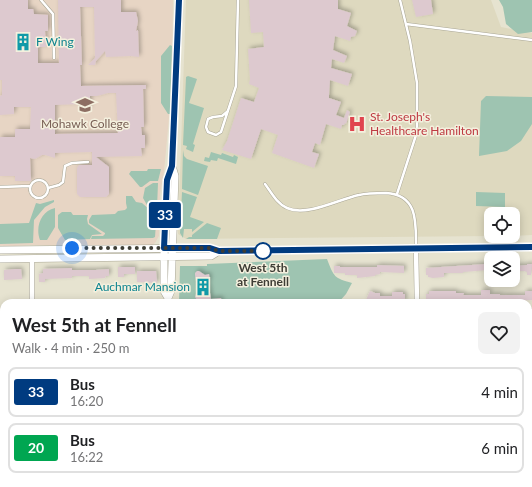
<!DOCTYPE html>
<html lang="en">
<head>
<meta charset="utf-8">
<style>
  body { margin:0; font-family:Lato,sans-serif; background:#f2f2f2; color:#202124; height:100vh; display:flex; flex-direction:column; font-size:15px; white-space:nowrap }
  * { box-sizing:border-box; margin:0 }
  p { font-size:13px; color:#757577 }
  .icon { flex:none; width:22px; height:22px; fill:none; stroke:currentColor; stroke-width:2; stroke-linecap:round; stroke-linejoin:round }
  .map { position:relative; flex:1; overflow:hidden }
  .details { position:absolute; left:0px; top:299px; width:532px; height:188px; display:flex; flex-direction:column; background:#fff; border-radius:12px 12px 0 0; box-shadow:0 2px 10px #0003 }
  .details>* { flex:none }
  .badge { padding:0 8px; border-radius:3px; font-size:14px; line-height:26px }
  .tools { position:absolute; left:484px; top:207px; display:grid; gap:8px }
  .tools a { display:grid; place-items:center; width:36px; height:36px; border-radius:8px; background:#fff; box-shadow:0 2px 10px #0003; font-size:20px }
  .you { position:absolute; width:20px; height:20px; margin:-10px; border:3px solid #fff; border-radius:50%; background:#1a73e8; box-shadow:0 0 0 6px #1a73e833 }
  .map>.badge { position:absolute; translate:-50% -50%; box-shadow:0 0 0 2px #fff }
  .round { display:grid; place-items:center; flex:none; width:42px; height:42px; border-radius:8px; background:#f2f2f2 }
  .summary { display:flex; align-items:center; justify-content:space-between; height:68px; padding:0 12px }
  h1 { font-size:19px; font-weight:700; line-height:30px }
  ul { padding:0; list-style:none }
  li { display:flex; align-items:center; gap:12px; height:50px; margin:0 8px 6px; padding:0 4px; border:2px solid #e0e0e0; border-radius:8px }
  li div { flex:1 }
  li b { display:block; font-size:15px }
  li em { font-style:normal }
  li .badge { min-width:44px; font-weight:700; text-align:center }
  .map>svg:first-child { display:block }
  .commercial { fill:#e7d5c4 }
  .built { fill:#ded9bf }
  .green { fill:#9ec4b1 }
  .building { fill:#ddc9cf; fill-rule:evenodd; filter:url(#shadow) }
  .lines { fill:none; stroke-linecap:round; stroke-linejoin:round }
  .service-casing { stroke:#a9a695; stroke-width:3.5 }
  .minor-casing { stroke:#a9a695; stroke-width:5.5 }
  .secondary-casing { stroke:#a9a695; stroke-width:8 }
  .service { stroke:#fff; stroke-width:2.5 }
  .minor { stroke:#fff; stroke-width:4.5 }
  .secondary { stroke:#fff; stroke-width:7 }
  .line-casing { stroke:#fff; stroke-width:9 }
  .line { stroke:#003b80; stroke-width:6 }
  .walk { stroke:#3e3d35; stroke-width:4; stroke-dasharray:0 7.2 }
  .stop-dot { fill:#fff; stroke:#003b80; stroke-width:2 }
  .labels { text-anchor:middle; stroke-width:3; stroke-linejoin:round; paint-order:stroke }
  .culture-label { font-size:12px; fill:#0d838f; stroke:#f4f0de; text-anchor:start }
  .health-label { font-size:12px; fill:#be3a42; stroke:#f4f0de; text-anchor:start }
  .education-label { font-size:12px; fill:#785e54; stroke:#f4f0de }
  .stop-label { font-size:12px; font-weight:bold; fill:#3e3d35; stroke:#f4f0de }
</style>
</head>
<body>
<div class="map">
<svg width="532" height="487" viewBox="0 0 532 487">
  <defs>
    <filter id="shadow"><feDropShadow dx="2" dy="-2" stdDeviation="2" flood-color="#0004"/></filter>
  </defs>
  <rect width="100%" height="100%" fill="#e6e3d0"/>
  <!-- commercial -->
  <path class="commercial" d="M0,0H173L172,85L164,172L160,194L159,236L155,243L151,246L144,247L29,245L0,247Z"/>
  <!-- built -->
  <path class="built" d="M186,0H491L501,27L532,33V235L513,236V214H491V236L186,239L178,234Z"/>
  <!-- green -->
  <path class="green" d="M499,0H532V32L518,34L506,24L503,7Z
    M170,45L172,46L170,114H168L161,103V56Z
    M188,76L197,79L189,103L204,108L193,144L195,145L193,152L186,149L187,146L183,145L186,77Z
    M486,96L532,97V124L521,141L507,151L479,156L481,101Z
    M183,150L184,156L187,159L208,166L198,195L182,189Z
    M211,152L221,155L222,153L233,157L234,155L238,157L236,164L218,158L217,161L211,160L210,162L204,161L205,157L209,158Z
    M148,169H161L158,181H150L142,187H140L129,174L131,171H147Z
    M153,183H158L157,208L147,205L143,198L145,188Z
    M182,192L197,197L190,217L204,222L192,232V229H184L183,238L180,233Z
    M476,192L505,193V207L476,206Z
    M126,196H132L136,202L142,203L150,210H157L155,237L153,238L91,239L92,236H103L105,234V233L89,223V220L92,215L115,214L118,211L125,210L127,208L126,203Z
    M54,200V202L45,207L34,220L33,243L0,244V224L29,223L36,203L40,204Z
    M55,208V227L47,240H40C35,227 41,211 55,208Z
    M62,212H71L73,215H88L87,219L88,224L102,234L92,235L90,239L65,240L58,228V215Z
    M207,223L221,228L217,239H186L189,237H192V235Z
    M327,259C334,277 334,278 352,283L346,294L338,303H179L180,266H207V264Z"/>
  <!-- building -->
  <path class="building" d="M0,0H28V9H33L34,14L48,15V31H45L46,47H38V63H59L58,0H121V12H136L138,21L136,31L138,30L139,57L131,56L106,57L105,51L96,61L95,65H88L95,58L94,7H80L82,65H80L81,86L146,85V89H143L144,127H141L142,135H145V148H141L142,156L96,157L109,167V194L106,197H80L77,194V168L79,165H92V152L55,153V158L45,155H42L35,159L30,158L31,181H15V176H0V137H15V129H30L31,107H14V114L0,115V96L2,95V80H0ZM108,93H116L118,133L55,134V105L80,104V108H90V96H97Z
    M249,0H338V9L351,13L347,26L357,31L355,36L351,37L350,41L335,36L333,50L347,56L344,63L332,59L331,68L352,74L348,86L330,80L329,95V98L341,102L336,115L344,118L347,110L350,112L346,124L345,123L344,125H342L341,129L326,124L320,145L315,143L312,152L319,154L314,168L272,153L278,135L261,129L251,159L222,150L227,141L241,98L254,102L259,88L249,84L250,79L248,49L264,47L263,32L251,33Z
    M412,0H431L433,14L416,17Z
    M487,264L488,270L463,272V273H444V277L433,278L428,277V275H426V268Z
    M527,264H532L531,275H527V272L524,271H515V266L527,265Z
    M377,265L404,266V273L380,272V274L375,275V276L357,278V275H345V273H334V266H340V267H377Z
    M118,267H135V274H124V277H118Z
    M72,268V270H96L109,269V276H106L105,278L89,279V276H72V278L45,279V282H39V274L43,273V269Z
    M15,269H21L22,279L4,280V270Z
    M137,271H156L157,283L137,282Z
    M197,271H199L205,275L209,274L210,281H208L211,299L221,298L222,303H201V300H197L195,297L196,294H198L195,275V273Z
    M481,290H490V294H500V295H525V291H532V300L503,301V300H488V302L462,303L441,302L437,301V300H426V294H429V291H456V293H464L463,295H481Z
    M370,291L375,293H380V296H392V292H403V294H405V302H370L366,300Z"/>
  <g class="lines">
    <!-- service casing -->
    <g class="service-casing">
      <path id="service" d="M41,0L53,14L54,58
        M406,24L532,40
        M228,111L222,116L213,117L208,119L206,127L208,132L216,135L221,132L236,86L238,0
        M30 189a9 9 0 1 1 18 0a9 9 0 1 1-18 0Z
        M265,184C271,192 277,204 287,208C307,217 339,199 359,195C367,193 377,193 386,193C418,195 416,222 416,247
        M0,187L30,186
        M48,188L59,185L63,182L65,166L72,163L88,162
        M397,194L417,132V83L410,41L400,0"/>
    </g>
    <!-- minor casing -->
    <g class="minor-casing">
      <path id="minor" d="M416,249L417,303
        M32,303V258
        M528,311H532
        M0,323H4
        M531,374H532
        M0,388H4
        M0,453H4
        M528,458H532
        M251,483V487
        M335,483V487
        M419,483L420,487
        M503,483L504,487
        M30,487V483"/>
    </g>
    <!-- secondary casing -->
    <g class="secondary-casing">
      <path id="secondary" d="M0,250L210,248L219,251L532,247
        M0,259L211,256L219,251
        M168,298L164,291V239L167,180L172,166L179,0
        M168,303V298L171,291L175,176L172,166
        M166,487V483"/>
    </g>
    <!-- service -->
    <use href="#service" class="service"/>
    <!-- minor -->
    <use href="#minor" class="minor"/>
    <!-- secondary -->
    <use href="#secondary" class="secondary"/>
  </g>
  <g class="lines">
    <!-- line casing -->
    <g class="line-casing">
      <path id="line" d="M179,0L172,166L167,180L164,248H210L219,251L532,247"/>
    </g>
    <!-- line -->
    <use href="#line" class="line"/>
    <!-- walk -->
    <path class="walk" d="M72,248H210L219,251H266H263"/>
  </g>
  <!-- icons -->
  <defs>
    <g id="building-bare" transform="scale(1.38)"><path d="M-4-6H4V6H1V3H-1V6H-4ZM-2.5-4.3h1.7v1.8h-1.7ZM.8-4.3h1.7v1.8H.8ZM-2.5-1h1.7V.8h-1.7ZM.8-1h1.7V.8H.8Z" fill="#0f9aa8" stroke="#f4f0de" stroke-width="2.5" paint-order="stroke"/></g>
    <g id="university-bare" transform="scale(1.38)"><path d="M0-5L7-2L0 1L-7-2ZM-4 1L0 2.5L4 1V4Q0 6-4 4Z" fill="#8d6e63" stroke="#f4f0de" stroke-width="2.5" paint-order="stroke"/></g>
    <g id="hospital-bare" transform="scale(1.38)"><path d="M-5-5h3v3.5h4V-5h3V5h-3V1.5h-4V5h-3Z" fill="#e0444e" stroke="#f4f0de" stroke-width="2.5" paint-order="stroke"/></g>
  </defs>
  <g fill-rule="evenodd">
    <use href="#building-bare" x="23" y="42"/>
    <use href="#university-bare" x="85" y="105"/>
    <use href="#hospital-bare" x="357" y="124"/>
    <use href="#building-bare" x="203" y="287"/>
  </g>
  <!-- markers -->
  <circle class="stop-dot" cx="263" cy="251" r="8"/>
  <g class="labels">
    <!-- culture labels -->
    <g class="culture-label">
      <text x="36" y="46">F Wing</text>
      <text x="190" y="291" text-anchor="end">Auchmar Mansion</text>
    </g>
    <!-- health labels -->
    <g class="health-label">
      <text x="370" y="121">St. Joseph's<tspan x="370" dy="14">Healthcare Hamilton</tspan></text>
    </g>
    <!-- education labels -->
    <g class="education-label">
      <text x="85" y="128">Mohawk College</text>
    </g>
    <!-- stop labels -->
    <g class="stop-label">
      <text x="263" y="272">West 5th<tspan x="263" dy="14">at Fennell</tspan></text>
    </g>
  </g>
</svg>
<div class="tools">
<a><svg class="icon" aria-label="locate" viewBox="0 0 24 24"><circle cx="12" cy="12" r="6"/><path d="M12 2v4M12 18v4M2 12h4M18 12h4"/></svg></a>
<a><svg class="icon" aria-label="layers" viewBox="0 0 24 24"><path d="M12 4l9 5-9 5-9-5zM3 14l9 5 9-5"/></svg></a>
</div>
<div class="you" style="left:72px;top:248px"></div>
<b class="badge" style="left:165px;top:215px;background:#003b80;color:#fff">33</b>
<section class="details">
<div class="summary"><div><h1>West 5th at Fennell</h1><p>Walk · 4 min · 250 m</p></div><a class="round"><svg class="icon" aria-label="heart" viewBox="0 0 24 24"><path d="M12 20l-8-8c-3-5 5-10 8-4 3-6 11-1 8 4z"/></svg></a></div>
<ul>
<li><span class="badge" style="background:#003b80;color:#fff">33</span><div><b>Bus</b><p>16:20</p></div><em>4 min</em></li>
<li><span class="badge" style="background:#00a651;color:#fff">20</span><div><b>Bus</b><p>16:22</p></div><em>6 min</em></li>
</ul>
</section>
</div>
</body>
</html>
